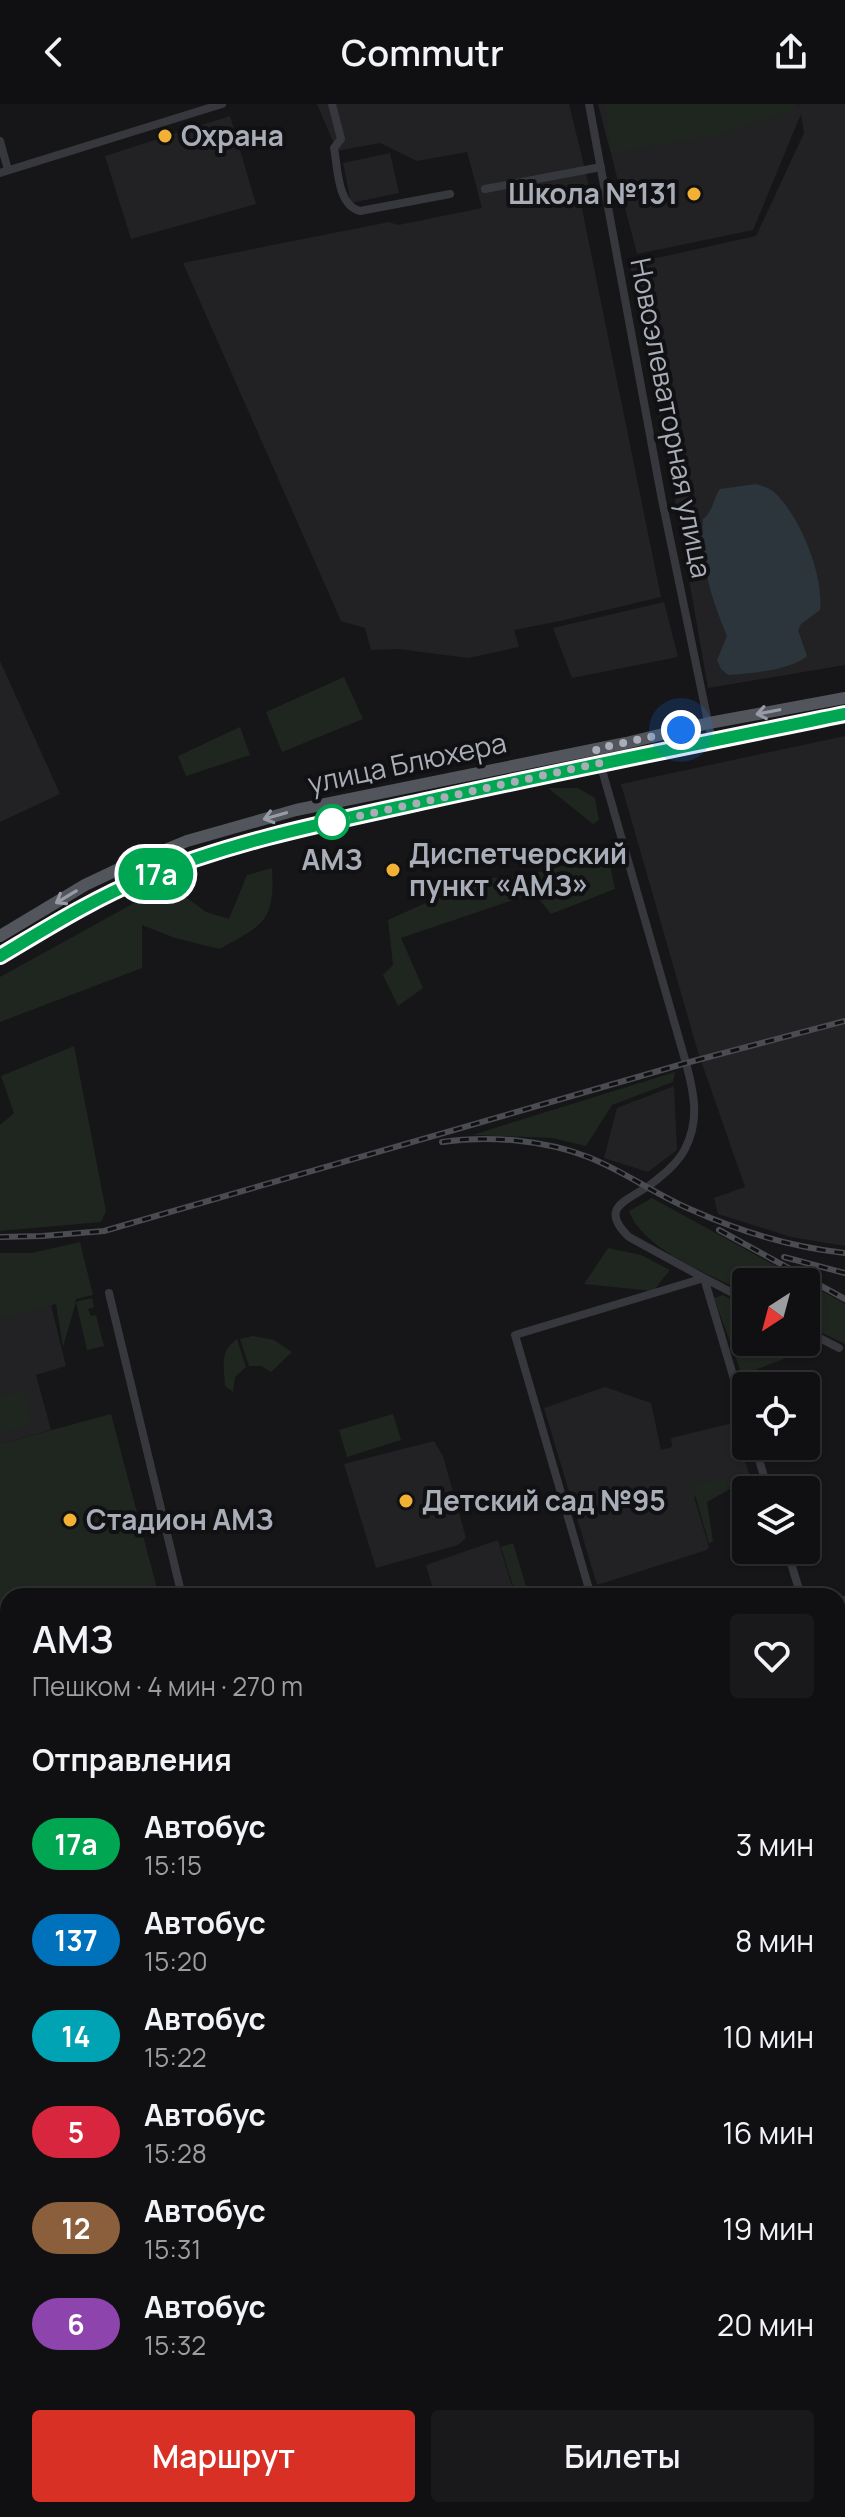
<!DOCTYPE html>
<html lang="ru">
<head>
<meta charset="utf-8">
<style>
  body { margin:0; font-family:Manrope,sans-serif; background:#19191b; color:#f1f3f6; height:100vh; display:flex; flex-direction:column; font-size:30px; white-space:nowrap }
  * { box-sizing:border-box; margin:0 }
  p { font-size:26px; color:#9c9d9f }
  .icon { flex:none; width:44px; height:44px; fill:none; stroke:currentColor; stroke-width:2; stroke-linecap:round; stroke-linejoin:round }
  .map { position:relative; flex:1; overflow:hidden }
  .side { position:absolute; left:0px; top:1484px; width:846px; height:930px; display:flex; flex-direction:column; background:#101012; border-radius:24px 24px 0 0; box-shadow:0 2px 6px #0004,0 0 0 2px #303032 }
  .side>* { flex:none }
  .badge { padding:0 16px; border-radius:26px; font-size:28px; line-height:52px }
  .needle { width:52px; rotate:216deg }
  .tools { position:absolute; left:732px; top:1164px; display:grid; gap:16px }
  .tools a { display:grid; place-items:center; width:88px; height:88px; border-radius:8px; background:#101012; box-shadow:0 2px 6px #0004,0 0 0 2px #303032; font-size:40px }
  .you { position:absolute; width:40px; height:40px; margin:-20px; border:6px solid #fff; border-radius:50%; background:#1a73e8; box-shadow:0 0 0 12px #1a73e833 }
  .map>.badge { position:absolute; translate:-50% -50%; box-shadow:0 0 0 4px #fff }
  h2 { padding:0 32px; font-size:30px; line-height:72px }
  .round { display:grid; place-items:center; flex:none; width:84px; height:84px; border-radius:8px; background:#19191b }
  .overview { display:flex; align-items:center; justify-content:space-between; height:136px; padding:0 32px }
  h1 { font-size:38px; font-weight:600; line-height:60px }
  .action { display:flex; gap:16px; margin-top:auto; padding:16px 32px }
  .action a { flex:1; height:92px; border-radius:8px; background:#d93025; color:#fff; font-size:32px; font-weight:600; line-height:92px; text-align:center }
  .action a+a { background:#19191b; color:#f1f3f6 }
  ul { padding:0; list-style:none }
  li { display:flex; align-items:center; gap:24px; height:96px; padding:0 32px }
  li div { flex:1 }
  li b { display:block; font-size:30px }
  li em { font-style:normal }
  li .badge { min-width:88px; font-weight:700; text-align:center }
  header { display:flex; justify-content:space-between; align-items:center; height:104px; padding:0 32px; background:#101012; font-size:36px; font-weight:600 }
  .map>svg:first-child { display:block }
  .built { fill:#222225 }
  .green { fill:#1e261f }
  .water { fill:#2c353c }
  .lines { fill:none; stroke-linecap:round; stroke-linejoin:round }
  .street { stroke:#37383d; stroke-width:8 }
  .secondary { stroke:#45474d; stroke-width:11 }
  .primary { stroke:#53555c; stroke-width:12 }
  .rail-casing { stroke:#4a4c52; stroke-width:6 }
  .rail { stroke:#111113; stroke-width:3; stroke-dasharray:9; stroke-linecap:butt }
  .oneway { stroke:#979ba6 }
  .line-casing { stroke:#fff; stroke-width:18 }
  .line { stroke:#00a651; stroke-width:12 }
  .walk { stroke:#a8adb8; stroke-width:8; stroke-dasharray:0 14.4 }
  .poi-dot { fill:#f2b134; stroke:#111113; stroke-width:3 }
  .stop-dot { fill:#fff; stroke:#00a651; stroke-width:4 }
  .labels { text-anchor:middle; stroke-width:8; stroke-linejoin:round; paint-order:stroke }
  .poi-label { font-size:28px; font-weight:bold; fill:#a8adb8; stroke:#111113; text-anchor:start }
  .street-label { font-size:28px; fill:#a8adb8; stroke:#111113 }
  .stop-label { font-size:28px; font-weight:bold; fill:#a8adb8; stroke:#111113 }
</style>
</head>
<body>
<header><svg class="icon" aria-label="back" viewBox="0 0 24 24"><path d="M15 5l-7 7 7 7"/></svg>Commutr<svg class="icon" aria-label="share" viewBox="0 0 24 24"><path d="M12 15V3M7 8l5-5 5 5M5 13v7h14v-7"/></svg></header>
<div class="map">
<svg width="845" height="2413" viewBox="0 0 845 2413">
  <rect width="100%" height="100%" fill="#161618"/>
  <!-- built -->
  <path class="built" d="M317,0H569L589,82L578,85L661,493L560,517L514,526L519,543L468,554L398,545L371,546L365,524L341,517L183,159L389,118L398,121L482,104L467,48L417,57L380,39L337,47Z
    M598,0H798L799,4V0H845V561L708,584L674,390L630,160L756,132L804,29L801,10L753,126L637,150Z
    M230,12L256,100L131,135L105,52Z
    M390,49L399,89L351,99L343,59Z
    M664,498L678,553L572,574L553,524Z
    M0,557L60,690L0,718Z
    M845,632V1142L791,1133L718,1110L714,1094L745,1083L698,948L621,680Z
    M674,982L677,1046L648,1068L604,1054L617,1004Z
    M48,1189L66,1262L36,1271L51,1326L0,1340V1206Z
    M605,1283L651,1299L661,1346L672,1343L671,1334L733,1319L751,1376L694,1393L709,1443L707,1446L597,1481L544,1304Z
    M434,1337L443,1352L466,1434L458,1441L376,1464L344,1360Z
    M498,1436L515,1492H435L426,1461Z"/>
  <!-- green -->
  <path class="green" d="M605,0H792V6L718,31L611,49Z
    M344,573L363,615L282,648L266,608Z
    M240,623L250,651L186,672L178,652Z
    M548,684H578L595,694L599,716L593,720Z
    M608,750L615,785L551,810L534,789L401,834L423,884L398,902L383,871L393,861L388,816L479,775L528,771Z
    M272,764C275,818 264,820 220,845L175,834L142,821V864L0,918V873L145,793L175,785L206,808L229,815L247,771Z
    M74,942L106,1107L101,1118L0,1127V1021L14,1009L1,972Z
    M675,968L673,978L612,1001L586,1042L552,1034L472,1031Z
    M652,1094L805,1178H746V1189C710,1170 643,1146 629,1107Z
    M80,1138L93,1191L76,1195L75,1198L92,1194L94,1203L88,1205L91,1212L96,1211L104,1242L87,1246L76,1198L63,1243L56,1200L0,1215V1149H32Z
    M608,1144L641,1151L670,1166L653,1187L584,1180Z
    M806,1178L845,1200V1240L806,1221Z
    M723,1191L746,1203V1238H804L794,1251L742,1271L714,1194Z
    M253,1232L274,1236L292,1248L271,1268L261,1262H249L240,1235Z
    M237,1235L246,1263L235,1273L233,1288L225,1282C224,1262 219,1248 237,1235Z
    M23,1287L32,1321L0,1330V1293Z
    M111,1310L159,1492H8V1578L0,1580V1340Z
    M393,1310L401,1336L347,1353L339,1326Z
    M727,1374L730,1385L707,1398L713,1437L709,1440L692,1380Z
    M513,1439L529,1492H516L501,1443Z
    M0,2248L8,2261V2406H100L104,2413H0Z"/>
  <!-- water -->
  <path class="water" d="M756,380C762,382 770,384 774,388C800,412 824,471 820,506L801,520L798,526L807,552C791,566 749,570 728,571L721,565L717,556L727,532C711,494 699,456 703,415C713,408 713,395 720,385Z"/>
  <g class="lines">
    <!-- street -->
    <path class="street" d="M332,0L341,35L334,44C338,64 337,101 360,107L450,90
      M589,0L662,396L712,637
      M0,37L8,66
      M0,69L222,0
      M485,85L601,63
      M600,659L686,959C694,989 700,1016 685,1045C677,1060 663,1071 650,1081C627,1097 598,1103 629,1133L704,1174L746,1315
      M109,1189L182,1492
      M806,1227L839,1244
      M755,1342L768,1386
      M787,1446L801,1492
      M591,1492L515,1231L704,1174L746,1196
      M838,1498L845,1496
      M0,1606L8,1629
      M838,1621L845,1644
      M0,1940L8,1938
      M0,2228L8,2240
      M838,2273L845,2298
      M108,2406L113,2413
      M242,2406L244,2413
      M467,2406L469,2413
      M671,2406L673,2413
      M774,2406L776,2413
      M410,2413L433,2406"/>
    <!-- secondary -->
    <path class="secondary" d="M0,1593L8,1591
      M838,1832L845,1834"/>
    <!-- primary -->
    <path class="primary" d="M0,832L85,781L123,763L187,737L296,706L626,639L709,619L845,594
      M0,852C47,824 93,795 144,774C233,737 330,718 424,697C564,667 705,638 845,610"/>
    <!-- rail casing -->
    <g class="rail-casing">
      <path id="rail" d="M442,1038C488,1031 545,1036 588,1053C624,1067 656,1091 692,1106C741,1128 791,1143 845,1149
        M719,1126L845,1195
        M0,1133L42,1132L104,1127L686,959L845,917
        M784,1153L845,1169"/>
    </g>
    <!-- rail -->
    <use href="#rail" class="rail"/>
  </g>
  <!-- one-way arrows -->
  <defs><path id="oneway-shaft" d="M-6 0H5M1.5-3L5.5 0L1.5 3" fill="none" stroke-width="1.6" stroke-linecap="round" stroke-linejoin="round" transform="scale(2)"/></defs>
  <g class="oneway">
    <use href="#oneway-shaft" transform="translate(768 608) rotate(169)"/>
    <use href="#oneway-shaft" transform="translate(275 712) rotate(164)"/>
    <use href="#oneway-shaft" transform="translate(66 793) rotate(149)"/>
  </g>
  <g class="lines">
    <!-- line casing -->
    <g class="line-casing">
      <path id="line" d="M0,852C47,824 93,795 144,774C235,736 334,717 430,696C568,666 707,638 845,610"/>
    </g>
    <!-- line -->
    <use href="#line" class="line"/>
    <!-- walk -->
    <path class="walk" d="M332,718L600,659L596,645L681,626"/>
  </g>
  <!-- markers -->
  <g class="poi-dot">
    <circle cx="165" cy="32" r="8"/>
    <circle cx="694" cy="90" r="8"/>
    <circle cx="393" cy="766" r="8"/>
    <circle cx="406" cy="1397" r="8"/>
    <circle cx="70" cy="1416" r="8"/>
  </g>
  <circle class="stop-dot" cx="332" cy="718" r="16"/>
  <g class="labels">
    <!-- poi labels -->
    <g class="poi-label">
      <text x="181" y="42">Охрана</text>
      <text x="678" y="100" text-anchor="end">Школа №131</text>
      <text x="409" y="760">Диспетчерский<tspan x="409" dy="32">пункт «АМЗ»</tspan></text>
      <text x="422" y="1407">Детский сад №95</text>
      <text x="86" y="1426">Стадион АМЗ</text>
    </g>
    <!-- street labels -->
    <g class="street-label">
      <text transform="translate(671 314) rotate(79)" y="10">Новоэлеваторная улица</text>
      <text transform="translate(407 659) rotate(-12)" y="10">улица Блюхера</text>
    </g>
    <!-- stop labels -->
    <g class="stop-label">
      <text x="332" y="766">АМЗ</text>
    </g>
  </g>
</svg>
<div class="tools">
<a><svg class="needle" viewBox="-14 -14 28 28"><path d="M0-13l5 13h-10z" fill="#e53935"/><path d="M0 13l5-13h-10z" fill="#9c9d9f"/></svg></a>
<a><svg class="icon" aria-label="locate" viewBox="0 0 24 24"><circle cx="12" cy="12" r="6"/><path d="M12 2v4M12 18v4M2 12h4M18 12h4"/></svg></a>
<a><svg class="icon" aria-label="layers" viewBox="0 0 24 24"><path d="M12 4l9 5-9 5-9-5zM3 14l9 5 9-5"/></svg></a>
</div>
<div class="you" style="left:681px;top:626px"></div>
<b class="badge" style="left:156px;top:770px;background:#00a651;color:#fff">17a</b>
<section class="side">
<div class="overview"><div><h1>АМЗ</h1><p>Пешком · 4 мин · 270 m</p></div><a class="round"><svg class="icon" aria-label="heart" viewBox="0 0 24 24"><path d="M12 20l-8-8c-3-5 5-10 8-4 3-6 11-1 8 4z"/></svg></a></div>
<h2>Отправления</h2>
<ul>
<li><span class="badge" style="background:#00a651;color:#fff">17a</span><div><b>Автобус</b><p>15:15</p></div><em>3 мин</em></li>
<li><span class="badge" style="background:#0072bc;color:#fff">137</span><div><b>Автобус</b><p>15:20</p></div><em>8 мин</em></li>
<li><span class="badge" style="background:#00a3b4;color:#fff">14</span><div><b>Автобус</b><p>15:22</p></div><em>10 мин</em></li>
<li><span class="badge" style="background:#d7263d;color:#fff">5</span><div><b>Автобус</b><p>15:28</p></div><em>16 мин</em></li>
<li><span class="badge" style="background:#8b5e3c;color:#fff">12</span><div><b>Автобус</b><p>15:31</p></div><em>19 мин</em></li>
<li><span class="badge" style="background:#8e44ad;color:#fff">6</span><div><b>Автобус</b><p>15:32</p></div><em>20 мин</em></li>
</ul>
<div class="action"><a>Маршрут</a><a>Билеты</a></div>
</section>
</div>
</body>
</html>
